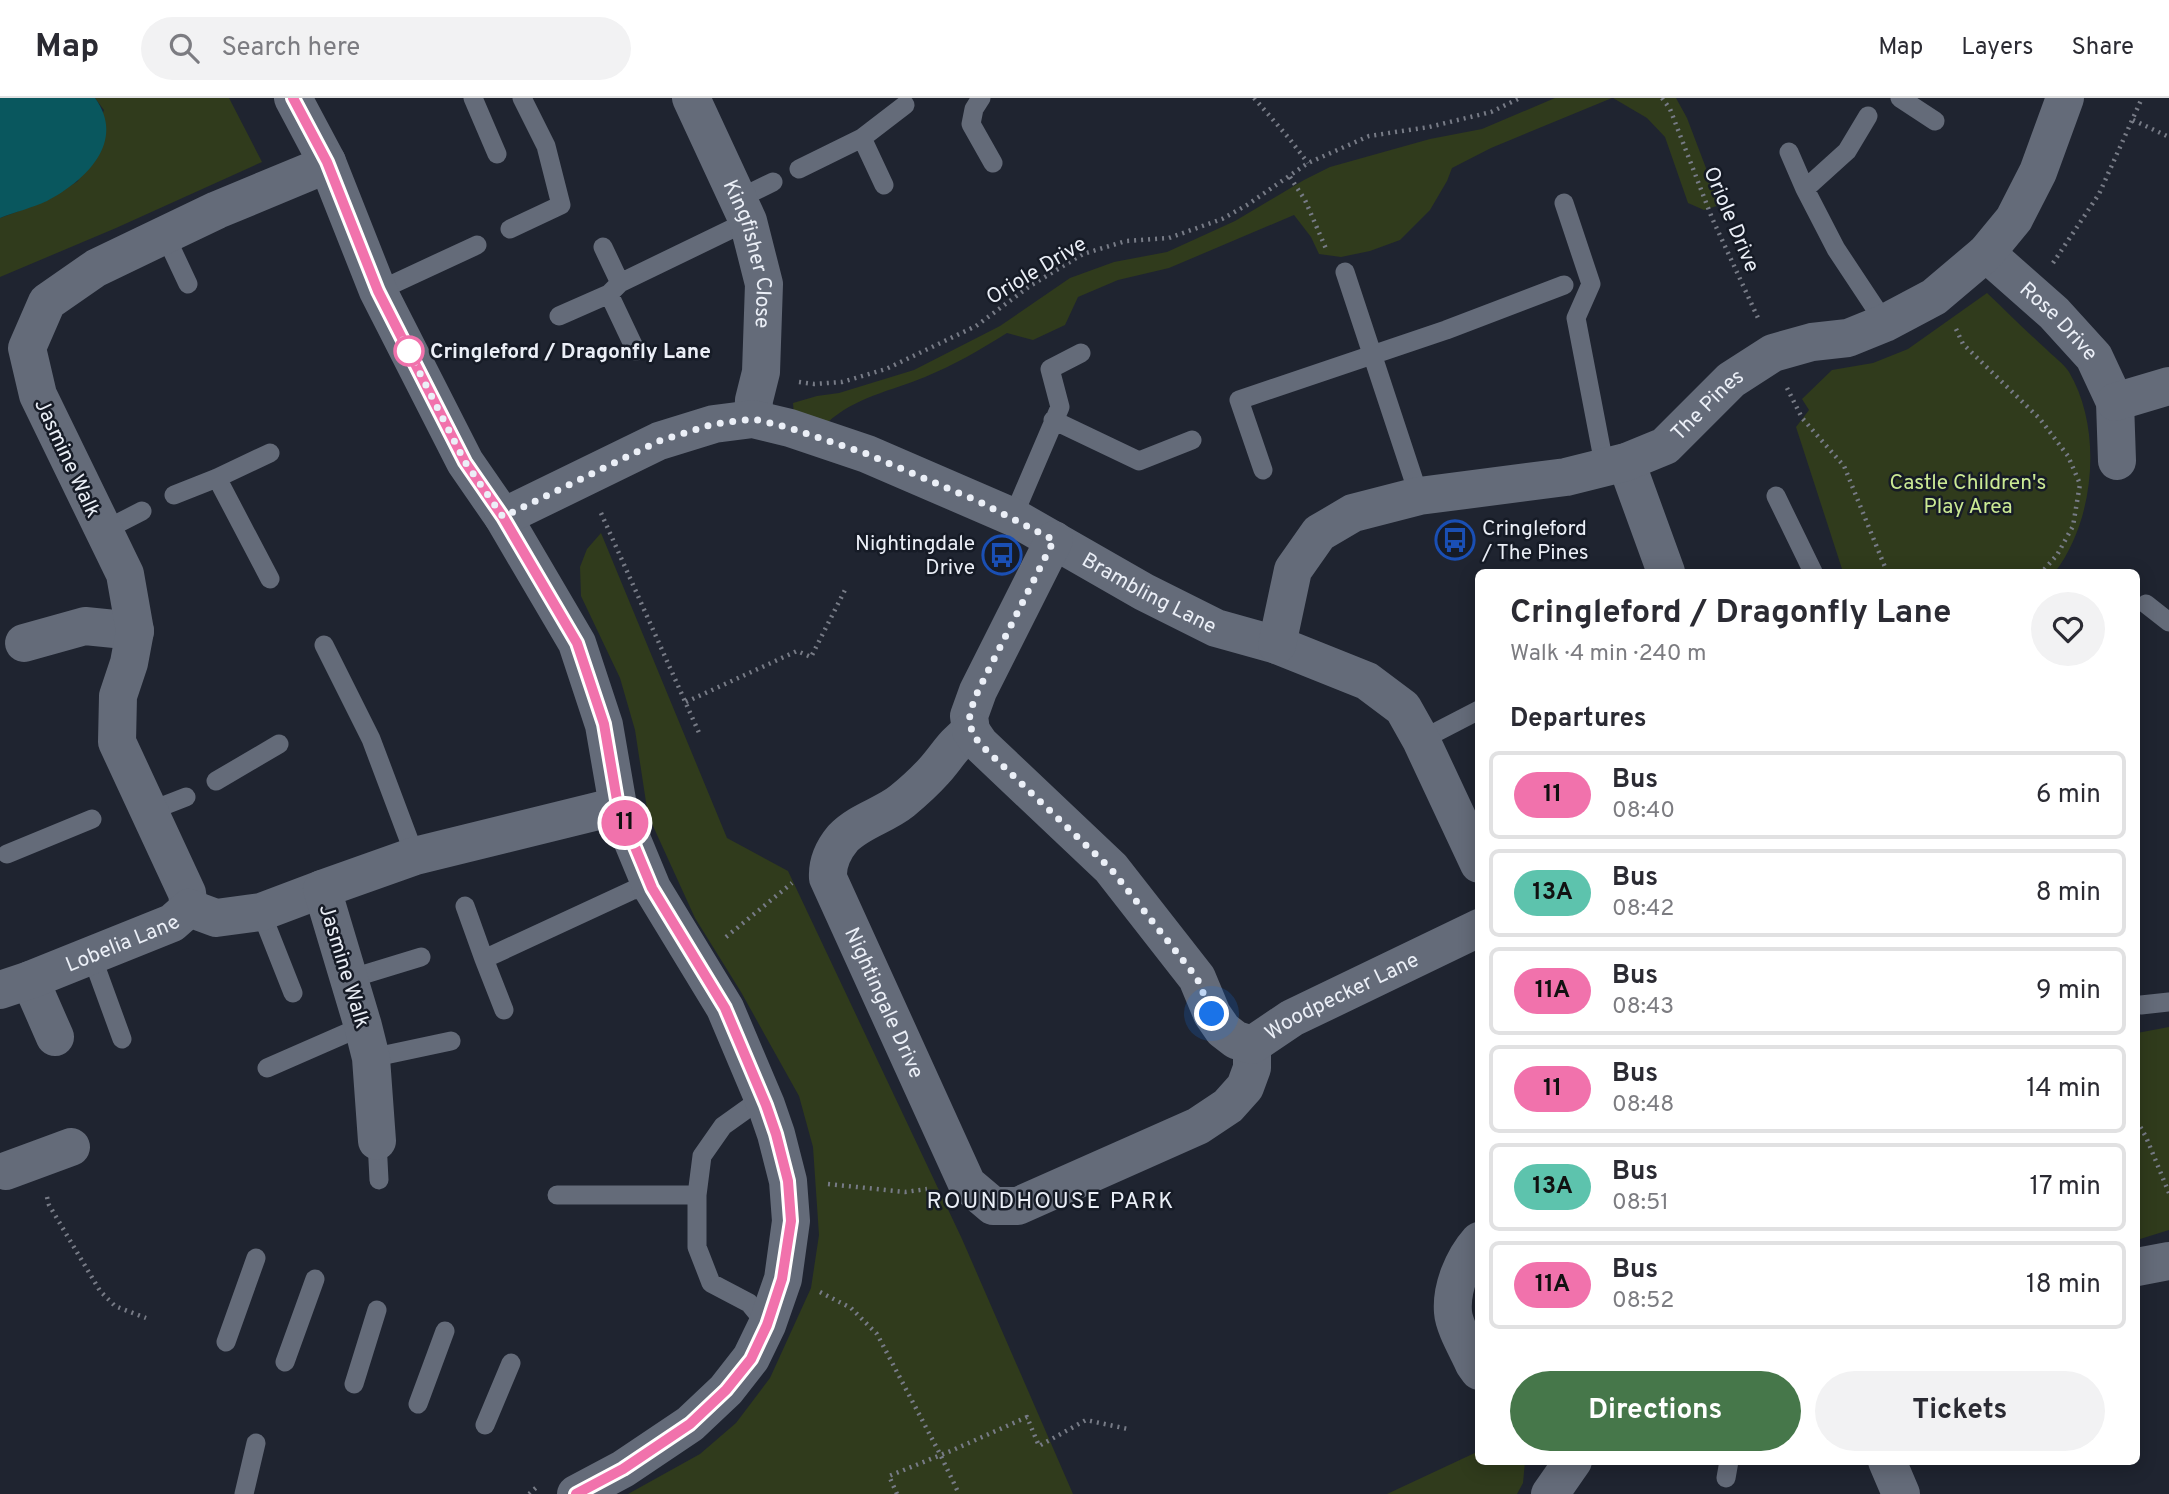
<!DOCTYPE html>
<html lang="en">
<head>
<meta charset="utf-8">
<style>
  body { margin:0; font-family:Overpass,sans-serif; background:#f2f2f3; color:#2b2b33; height:100vh; display:flex; flex-direction:column; font-size:26px; white-space:nowrap }
  * { box-sizing:border-box; margin:0 }
  p { font-size:23px; color:#7c7c81 }
  .icon { flex:none; width:38px; height:38px; fill:none; stroke:currentColor; stroke-width:2; stroke-linecap:round; stroke-linejoin:round }
  .map { position:relative; flex:1; overflow:hidden }
  .details { position:absolute; left:1475px; top:471px; width:665px; height:896px; display:flex; flex-direction:column; background:#fff; border-radius:10px; box-shadow:0 4px 18px #0003 }
  .details>* { flex:none }
  .badge { padding:0 14px; border-radius:23px; font-size:24px; line-height:46px }
  .you { position:absolute; width:35px; height:35px; margin:-18px; border:5px solid #fff; border-radius:50%; background:#1a73e8; box-shadow:0 0 0 10px #1a73e833 }
  .map>.badge { position:absolute; translate:-50% -50%; box-shadow:0 0 0 4px #fff }
  h2 { padding:0 35px; font-size:26px; line-height:63px }
  .round { display:grid; place-items:center; flex:none; width:74px; height:74px; border-radius:37px; background:#f2f2f3 }
  .summary { display:flex; align-items:center; justify-content:space-between; height:119px; padding:0 35px }
  h1 { font-size:33px; font-weight:700; line-height:52px }
  .primary-button { display:flex; gap:14px; margin-top:auto; padding:14px 35px }
  .primary-button a { flex:1; height:80px; border-radius:42px; background:#46774a; color:#fff; font-size:28px; font-weight:700; line-height:80px; text-align:center }
  .primary-button a+a { background:#f2f2f3; color:#2b2b33 }
  ul { padding:0; list-style:none }
  li { display:flex; align-items:center; gap:21px; height:88px; margin:0 14px 10px; padding:0 21px; border:4px solid #e1e1e2; border-radius:10px }
  li div { flex:1 }
  li b { display:block; font-size:26px }
  li em { font-style:normal }
  li .badge { min-width:77px; font-weight:700; text-align:center }
  header { display:flex; align-items:center; gap:42px; box-sizing:border-box; height:98px; padding:0 35px; background:#fff; border-bottom:2px solid #e1e1e2 }
  header strong { font-size:33px }
  nav { display:flex; gap:38px; margin-inline-start:auto; font-size:24px }
  .search { width:490px; height:63px; background:#f2f2f3; display:flex; align-items:center; gap:18px; box-sizing:border-box; padding:0 24px; border-radius:38px; color:#7c7c81; font-size:26px }
  .map>svg:first-child { display:block }
  .green { fill:#303b1c }
  .water { fill:#09575e }
  .lines { fill:none; stroke-linecap:round; stroke-linejoin:round }
  .path { stroke:#777b86; stroke-width:4.5; stroke-dasharray:2 5; stroke-linecap:butt }
  .service { stroke:#646b79; stroke-width:19 }
  .minor { stroke:#646b79; stroke-width:38 }
  .line-casing { stroke:#fff; stroke-width:16 }
  .line { stroke:#f172ac; stroke-width:10 }
  .walk { stroke:#ebeff7; stroke-width:7; stroke-dasharray:0 12.6 }
  .stop-dot { fill:#fff; stroke:#f172ac; stroke-width:3.5 }
  .labels { text-anchor:middle; stroke-width:5; stroke-linejoin:round; paint-order:stroke }
  .street-label { font-size:21px; fill:#ebeff7; stroke:#161b26 }
  .stop-label { font-size:21px; font-weight:bold; fill:#ebeff7; stroke:#161b26; text-anchor:start }
  .park-label { font-size:21px; fill:#cbea94; stroke:#161b26 }
  .poi-label { font-size:21px; fill:#ebeff7; stroke:#161b26; text-anchor:start }
  .neighbourhood-label { font-size:23px; letter-spacing:2px; fill:#ebeff7; stroke:#161b26 }
</style>
</head>
<body>
<header>
<strong>Map</strong>
<div class="search"><svg class="icon" aria-label="search" viewBox="0 0 24 24"><circle cx="10" cy="10" r="6"/><path d="M15 15l6 6"/></svg>Search here</div>
<nav><a>Map</a><a>Layers</a><a>Share</a></nav>
</header>
<div class="map">
<svg width="2169" height="1396" viewBox="0 0 2169 1396">
  <rect width="100%" height="100%" fill="#1f2430"/>
  <!-- green -->
  <path class="green" d="M95,0H229L262,64L116,130L0,179V120L46,103L78,83L104,12Z
    M1555,0H1612L1491,50L1452,70L1447,83L1430,112L1400,142L1370,153L1341,159L1319,156L1311,139L1294,117L1169,170L1118,182L1078,199L1065,227L1033,242L1007,235C980,252 954,267 925,279C891,293 855,299 827,325L794,317L793,305L817,298L839,295L914,272L1000,228L1070,180L1114,164L1167,154L1235,123L1304,82L1330,69L1430,41L1482,31Z
    M1613,0H1676L1687,20L1720,107L1704,112L1688,105L1665,39L1647,20Z
    M1987,195C2007,214 2026,233 2046,251C2053,258 2064,266 2069,274C2103,331 2095,422 2055,474H1843L1796,329L1809,312L1802,301L1832,272L1873,265L1908,251Z
    M601,435L727,740L788,773L962,1141L1073,1396H628L700,1356L736,1325L770,1280L811,1190L819,1137L813,1049L799,998L741,894L695,820L648,717L635,632L620,580L581,498L580,469L587,451Z
    M2169,929V1132L2137,1142V935Z
    M1479,1353V1363H1525L1523,1385L1517,1396H1387Z"/>
  <!-- water -->
  <path class="water" d="M0,0H95C127,44 85,83 47,103C32,110 15,114 0,120Z"/>
  <g class="lines">
    <!-- path -->
    <path class="path" d="M1254,0L1288,39L1308,65
      M1662,0L1670,11L1712,120L1758,220
      M2133,22L2169,39
      M1290,79L1305,102L1327,153
      M2053,165L2099,96L2142,0
      M1956,231L1963,246L2040,321L2068,358L2080,386L2073,428L2057,457L2042,474
      M799,284L814,286L842,284L886,271L976,228L1030,188L1083,156L1126,143L1169,140L1222,121L1247,107L1308,65L1369,38L1429,29L1491,14L1520,0
      M1787,290L1802,320L1844,368L1887,474
      M601,415L700,637
      M686,604L797,553L811,559L847,488
      M726,839L792,785
      M2137,1023L2146,1039L2169,1095
      M828,1086L905,1094L927,1091
      M47,1099L49,1107L100,1193L115,1208L146,1220
      M820,1194L851,1210L877,1236L940,1356L959,1396
      M529,1396L539,1387
      M897,1396L889,1378L953,1352L1027,1319L1039,1348L1086,1322L1128,1331"/>
    <!-- service -->
    <path class="service" d="M473,0L497,56
      M981,0L974,11L971,26L993,65
      M1900,0L1935,23
      M1868,18L1847,53L1805,91L1836,151L1885,225
      M862,40L905,7
      M1789,54L1805,91
      M799,71L862,40L884,87
      M738,101L773,84
      M1564,105L1591,186L1576,220L1605,371
      M510,131L561,107L546,48L522,0
      M165,137L188,186
      M603,149L620,185L748,123
      M1345,174L1419,398
      M620,185L609,196L636,253
      M378,193L477,147
      M559,218L609,196
      M1053,322L1139,363L1192,342
      M1263,372L1239,302L1446,232L1564,187
      M217,380L270,481
      M174,397L217,380L270,355
      M1776,398L1813,474
      M1013,419L1060,309L1050,271L1081,255
      M103,433L142,413
      M2146,506L2169,524
      M324,547L371,641L415,758
      M1421,642L1479,612
      M216,683L279,646
      M150,713L186,699
      M7,756L92,721
      M465,808L484,861
      M261,814L293,895
      M91,856L122,941
      M349,881L421,859
      M2141,907L2169,904
      M504,912L484,861L633,792L652,790
      M371,960L451,943
      M267,970L363,928
      M766,1007L751,1008L723,1028L702,1058L697,1097V1149L711,1185L749,1205L767,1227
      M377,1043L379,1082
      M557,1097H697
      M226,1244L256,1160
      M285,1264L315,1181
      M354,1286L377,1212
      M418,1306L445,1233
      M485,1327L511,1265
      M1726,1380L1729,1363
      M244,1396L256,1345"/>
    <!-- minor -->
    <g class="minor">
      <path d="M293,0L327,64L378,193L465,364L503,419L577,545L604,627L618,708L652,790L725,910L766,1007L776,1036L788,1083L791,1123L783,1181L767,1227L751,1260L726,1292L690,1326L623,1371L576,1396"/>
      <path id="s1" d="M691,0L748,123L764,186L761,274L754,302L753,321"/>
      <path id="s2" d="M1986,155L2054,215L2094,259L2115,304L2117,363"/>
      <path d="M2115,304L2169,288"/>
      <path d="M1626,364L1666,474"/>
      <path id="s3" d="M503,419L659,343L714,326L753,321L790,330L867,356L1013,419L1144,494L1216,530L1277,547L1367,583L1403,610L1421,642L1479,766"/>
      <path id="s4" d="M1054,442L978,593L969,618L971,633C952,647 949,656 934,673C925,683 913,694 902,703C885,717 859,723 843,740C833,752 827,765 828,780L967,1086L993,1108H1018L1198,1028L1228,1008L1245,989L1252,970V947"/>
      <path d="M24,545L85,528L135,533"/>
      <path id="s5" d="M1277,547L1293,472L1319,435L1353,415L1419,398L1566,379L1626,364L1665,348L1731,282L1773,255L1812,244L1848,240L1885,225L1934,199L1986,155L2014,121L2038,74L2065,0"/>
      <path id="s6" d="M971,633L980,646L1111,770L1197,880L1212,916L1223,932L1236,942L1252,947L1292,920L1479,830"/>
      <path d="M189,810L187,795L117,644L118,598L129,565L135,533L125,476L38,297L27,250L47,204L96,170L217,112L311,73L327,64"/>
      <path d="M30,882L55,939"/>
      <path id="s7" d="M0,892L30,882L172,825L189,810L216,820L261,814L322,791"/>
      <path d="M377,1043L371,960L363,928L322,791L415,758L618,708"/>
      <path d="M6,1073L71,1049"/>
      <path d="M1479,1143C1463,1161 1451,1190 1453,1214C1454,1229 1468,1252 1474,1266L1479,1273"/>
      <path d="M2137,1169L2169,1163"/>
      <path d="M1887,1363L1901,1396"/>
      <path d="M1550,1396L1573,1363"/>
    </g>
  </g>
  <g class="lines">
    <!-- line casing -->
    <g class="line-casing">
      <path id="line" d="M293,0L327,64L378,193L465,364L503,419L577,545L604,626L618,708L652,790L725,910L766,1007L776,1036L788,1083L791,1123L782,1181L767,1227L751,1261L726,1292L690,1326L623,1371L576,1396"/>
    </g>
    <!-- line -->
    <use href="#line" class="line"/>
    <!-- walk -->
    <path class="walk" d="M409,253L403,242L465,364L503,419L659,343L714,326L753,321L790,330L867,356L980,404L1054,442L978,593C969,616 964,624 980,646L1111,771L1197,880L1212,916"/>
  </g>
  <!-- icons -->
  <defs>
    <g id="bus-ring" transform="scale(2.0125)"><circle r="9.5" fill="#161b26" stroke="#1a4fb4" stroke-width="1.5"/><path d="M-5-6H5V4H4V6H2V4H-2V6H-4V4H-5ZM-3.5-4V0h7V-4ZM-3.5 1.2v1.5H-2V1.2ZM2 1.2v1.5H3.5V1.2Z" fill="#1a4fb4"/></g>
  </defs>
  <g fill-rule="evenodd">
    <use href="#bus-ring" x="1455" y="442"/>
    <use href="#bus-ring" x="1002" y="457"/>
  </g>
  <!-- markers -->
  <circle class="stop-dot" cx="409" cy="253" r="14"/>
  <g class="labels">
    <!-- street labels -->
    <g class="street-label">
      <text transform="translate(1732 121) rotate(67)" y="7">Oriole Drive</text>
      <text dy="7" stroke="none"><textPath href="#s1" startOffset="168">Kingfisher Close</textPath></text>
      <text transform="translate(1036 172) rotate(-31)" y="7">Oriole Drive</text>
      <text dy="7" stroke="none"><textPath href="#s2" startOffset="100">Rose Drive</textPath></text>
      <text dy="7" stroke="none"><textPath href="#s5" startOffset="541">The Pines</textPath></text>
      <text transform="translate(68 360) rotate(65)" y="7">Jasmine Walk</text>
      <text dy="7" stroke="none"><textPath href="#s3" startOffset="705">Brambling Lane</textPath></text>
      <text dy="7" stroke="none"><textPath href="#s7" startOffset="131">Lobelia Lane</textPath></text>
      <text transform="translate(345 868) rotate(73)" y="7">Jasmine Walk</text>
      <text dy="7" stroke="none"><textPath href="#s6" startOffset="530">Woodpecker Lane</textPath></text>
      <text dy="7" stroke="none"><textPath href="#s4" startOffset="560">Nightingale Drive</textPath></text>
    </g>
    <!-- stop labels -->
    <g class="stop-label">
      <text x="430" y="260">Cringleford / Dragonfly Lane</text>
    </g>
    <!-- park labels -->
    <g class="park-label">
      <text x="1968" y="391">Castle Children's<tspan x="1968" dy="24">Play Area</tspan></text>
    </g>
    <!-- poi labels -->
    <g class="poi-label">
      <text x="1482" y="437">Cringleford<tspan x="1482" dy="24">/ The Pines</tspan></text>
      <text x="975" y="452" text-anchor="end">Nightingdale<tspan x="975" dy="24">Drive</tspan></text>
    </g>
    <!-- neighbourhood labels -->
    <g class="neighbourhood-label">
      <text x="1051" y="1110">ROUNDHOUSE PARK</text>
    </g>
  </g>
</svg>
<div class="you" style="left:1212px;top:916px"></div>
<b class="badge" style="left:625px;top:725px;background:#f172ac;color:#111">11</b>
<section class="details">
<div class="summary"><div><h1>Cringleford / Dragonfly Lane</h1><p>Walk · 4 min · 240 m</p></div><a class="round"><svg class="icon" aria-label="heart" viewBox="0 0 24 24"><path d="M12 20l-8-8c-3-5 5-10 8-4 3-6 11-1 8 4z"/></svg></a></div>
<h2>Departures</h2>
<ul>
<li><span class="badge" style="background:#f172ac;color:#111">11</span><div><b>Bus</b><p>08:40</p></div><em>6 min</em></li>
<li><span class="badge" style="background:#5dc3ad;color:#111">13A</span><div><b>Bus</b><p>08:42</p></div><em>8 min</em></li>
<li><span class="badge" style="background:#f172ac;color:#111">11A</span><div><b>Bus</b><p>08:43</p></div><em>9 min</em></li>
<li><span class="badge" style="background:#f172ac;color:#111">11</span><div><b>Bus</b><p>08:48</p></div><em>14 min</em></li>
<li><span class="badge" style="background:#5dc3ad;color:#111">13A</span><div><b>Bus</b><p>08:51</p></div><em>17 min</em></li>
<li><span class="badge" style="background:#f172ac;color:#111">11A</span><div><b>Bus</b><p>08:52</p></div><em>18 min</em></li>
</ul>
<div class="primary-button"><a>Directions</a><a>Tickets</a></div>
</section>
</div>
</body>
</html>
